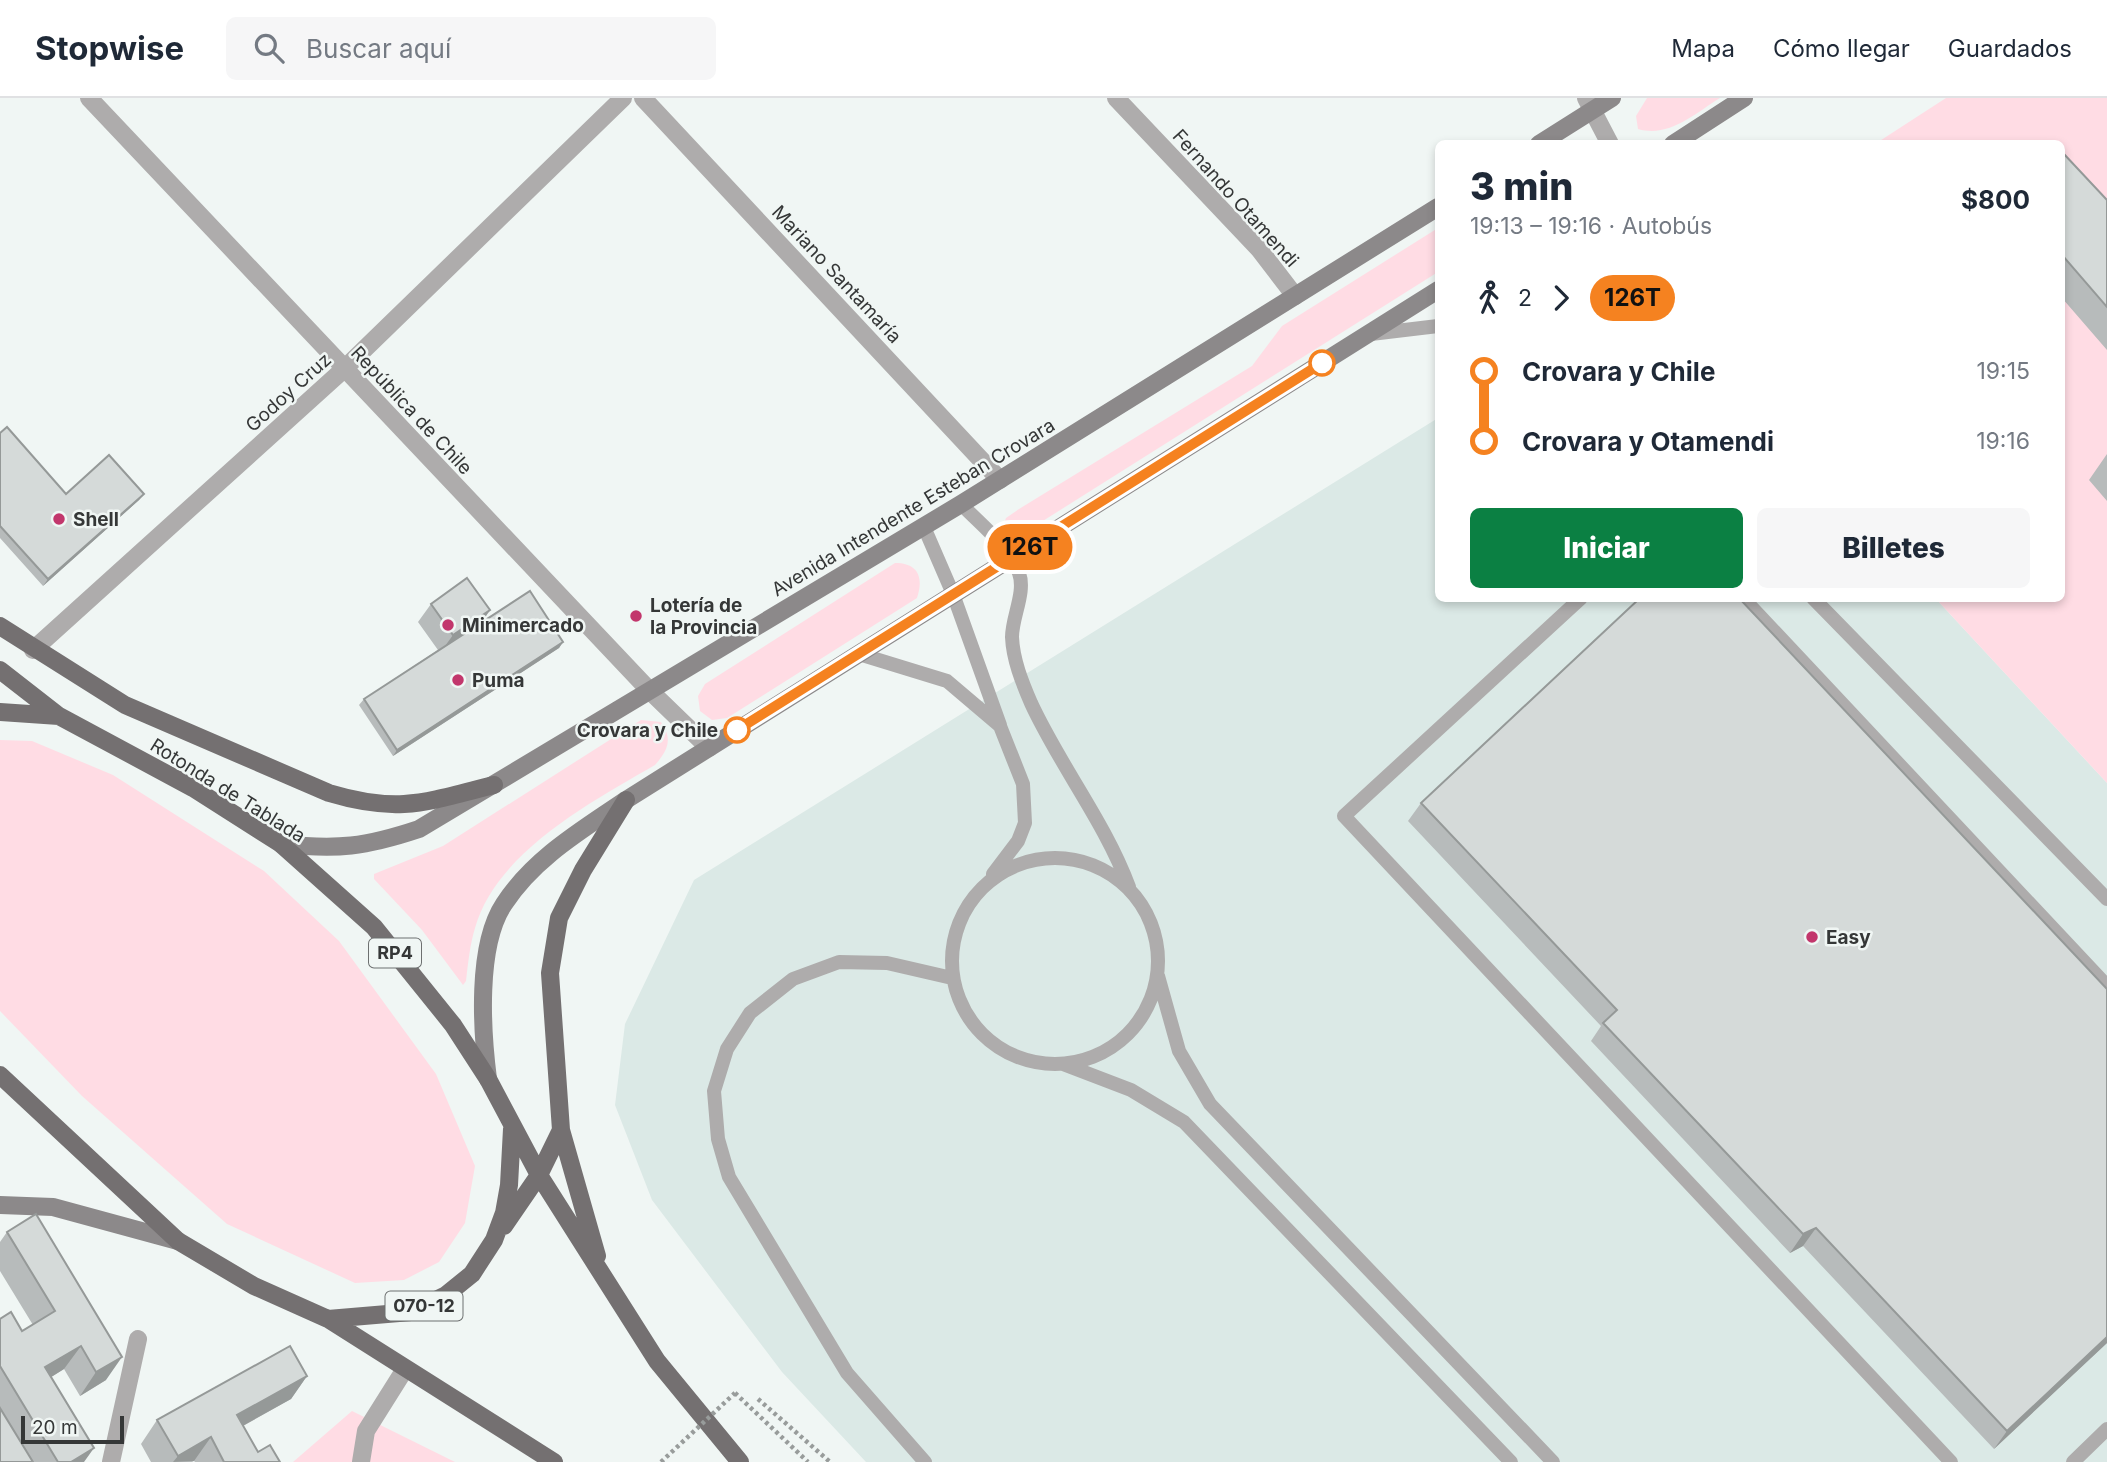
<!DOCTYPE html>
<html lang="es">
<head>
<meta charset="utf-8">
<style>
  body { margin:0; font-family:Inter,sans-serif; background:#f6f6f7; color:#1f2937; height:100vh; display:flex; flex-direction:column; font-size:26px; white-space:nowrap }
  * { box-sizing:border-box; margin:0 }
  p { font-size:23px; color:#747a83 }
  .icon { flex:none; width:38px; height:38px; fill:none; stroke:currentColor; stroke-width:2; stroke-linecap:round; stroke-linejoin:round }
  .map { position:relative; flex:1; overflow:hidden }
  .sheet { position:absolute; left:1435px; top:42px; width:630px; height:462px; display:flex; flex-direction:column; background:#fff; border-radius:10px; box-shadow:0 4px 10px #0003 }
  .sheet>* { flex:none }
  .badge { padding:0 14px; border-radius:23px; font-size:24px; line-height:46px }
  .scale { position:absolute; left:21px; bottom:18px; width:103px; box-sizing:border-box; padding-left:7px; border:4px solid #353737; border-top:0; font-size:19px; line-height:24px; white-space:nowrap; color:#353737; -webkit-text-stroke:5px #f0f6f4; paint-order:stroke }
  .map>.badge { position:absolute; translate:-50% -50%; box-shadow:0 0 0 4px #fff }
  .legs { display:flex; align-items:center; gap:10px; height:77px; padding:0 35px; font-size:23px }
  .legs p { margin-inline-start:auto }
  .head { display:flex; align-items:center; justify-content:space-between; height:119px; padding:0 35px }
  h1 { font-size:38px; font-weight:800; line-height:52px }
  .cta { display:flex; gap:14px; margin-top:auto; padding:14px 35px }
  .cta a { flex:1; height:80px; border-radius:10px; background:#0b8043; color:#fff; font-size:28px; font-weight:800; line-height:80px; text-align:center }
  .cta a+a { background:#f6f6f7; color:#1f2937 }
  ul { padding:0 35px; list-style:none }
  li { display:flex; align-items:center; gap:24px; height:70px; font-size:26px }
  li i { display:grid; place-items:center; width:10px; height:100%; margin:0 9px; background:currentColor }
  li i::after { content:''; width:18px; height:18px; margin:-9px; border:5px solid; border-radius:50%; background:#fff }
  li p { margin-inline-start:auto }
  li:first-child i { background:linear-gradient(#0000 50%,currentColor 0) }
  li:last-child i { background:linear-gradient(currentColor 50%,#0000 0) }
  header { display:flex; align-items:center; gap:42px; box-sizing:border-box; height:98px; padding:0 35px; background:#fff; border-bottom:2px solid #e0e1e3 }
  header strong { font-size:33px }
  nav { display:flex; gap:38px; margin-inline-start:auto; font-size:24px }
  .search { width:490px; height:63px; background:#f6f6f7; display:flex; align-items:center; gap:18px; box-sizing:border-box; padding:0 24px; border-radius:10px; color:#747a83; font-size:26px }
  .map>svg:first-child { display:block }
  .built { fill:#dbe9e6 }
  .green { fill:#ffdce4 }
  .lines { fill:none; stroke-linecap:round; stroke-linejoin:round }
  .path { stroke:#989c9b; stroke-width:4.5; stroke-dasharray:3.5 3.5; stroke-linecap:butt }
  .service { stroke:#aeacac; stroke-width:14 }
  .minor { stroke:#aeacac; stroke-width:18 }
  .secondary { stroke:#8c898a; stroke-width:18 }
  .primary { stroke:#747071; stroke-width:18 }
  .path-bridge { stroke:#989c9b; stroke-width:4.5; stroke-dasharray:3.5 3.5; stroke-linecap:butt }
  .wall { fill:#b7bbbb }
  .shaded-wall { fill:#959998 }
  .building { fill:#d5dad9; stroke:#959998; stroke-width:2 }
  .line-1-casing { stroke:#fff; stroke-width:16 }
  .line-1 { stroke:#f58220; stroke-width:10 }
  .stop-1-dot { fill:#fff; stroke:#f58220; stroke-width:3.5 }
  .poi-dot { fill:#c2366c; stroke:#f0f6f4; stroke-width:2.5 }
  .labels { text-anchor:middle; stroke-width:5; stroke-linejoin:round; paint-order:stroke }
  .shield { fill:#f0f6f4; stroke:#6d7070; stroke-width:2 }
  .shield-label { font-size:18px; font-weight:bold; fill:#353737 }
  .street-label { font-size:19px; fill:#353737; stroke:#f0f6f4 }
  .poi-label { font-size:19px; font-weight:bold; fill:#353737; stroke:#f0f6f4; text-anchor:start }
  .stop-label { font-size:19px; font-weight:bold; fill:#353737; stroke:#f0f6f4; text-anchor:end }
</style>
</head>
<body>
<header>
<strong>Stopwise</strong>
<div class="search"><svg class="icon" aria-label="search" viewBox="0 0 24 24"><circle cx="10" cy="10" r="6"/><path d="M15 15l6 6"/></svg>Buscar aquí</div>
<nav><a>Mapa</a><a>Cómo llegar</a><a>Guardados</a></nav>
</header>
<div class="map">
<svg width="2107" height="1364" viewBox="0 0 2107 1364">
  <rect width="100%" height="100%" fill="#f0f6f4"/>
  <!-- built -->
  <path class="built" d="M1438,320V500L1936,501L2107,685V1364H866L782,1274L652,1102L615,1007L625,926L694,782Z"/>
  <!-- green -->
  <path class="green" d="M1647,0H1720C1694,16 1669,40 1638,31L1636,18Z
    M1946,0H2107V685L1936,501L2062,500V46H1875Z
    M1438,130V174L1019,438L1005,437L1001,433L1006,420L1019,411L1252,268L1282,228Z
    M895,465C918,465 924,479 917,500L727,620L712,622L700,613L698,598L705,586Z
    M641,622L661,624C673,641 668,652 655,667C593,703 496,754 475,830C470,846 468,866 466,883L463,887L422,832L374,781V776L443,748Z
    M0,642L32,643L113,677L264,773L339,843L436,976L475,1068L465,1125L439,1164L404,1182L355,1185L227,1126L82,998L0,913Z
    M352,1313L455,1364H293Z"/>
  <g class="lines">
    <!-- path -->
    <path class="path" d="M735,1295L808,1364
      M758,1301L830,1364"/>
    <!-- service -->
    <path class="service" d="M1371,236L1438,228
      M961,406C980,426 1010,449 1019,475C1026,494 1012,519 1012,539C1013,562 1022,584 1031,605C1060,668 1105,724 1129,789
      M924,429L953,496L1000,627
      M1581,500L1344,718L1951,1364
      M1743,500L2107,888
      M1813,500L2107,801
      M859,556L947,583L1000,628L1023,686L1025,725L1018,743L993,776
      M952 863a103 103 0 1 1 206 0a103 103 0 1 1-206 0Z
      M1158,878L1179,953L1210,1006L1553,1364
      M1063,966L1131,992L1184,1024L1511,1364
      M925,1364L847,1275L729,1079L718,1041L714,993L727,951L750,915L793,881L839,864L887,865L952,880
      M2073,1364L2107,1331"/>
    <!-- minor -->
    <path class="minor" d="M89,0L649,592L709,650
      M643,0L1000,382
      M1116,0L1259,151L1295,198
      M1586,0L1610,46
      M33,552L344,271L623,0
      M111,1364L138,1241
      M361,1364L366,1333L405,1271"/>
    <!-- secondary -->
    <path class="secondary" d="M1539,46L1612,0
      M1673,46L1744,0
      M281,746C338,752 365,749 419,731L961,406L1438,109
      M488,981C482,934 476,848 504,806C534,760 582,732 626,702L1438,192
      M0,1107L53,1109L178,1143"/>
    <!-- primary -->
    <path class="primary" d="M0,528L125,607L329,695C399,716 426,704 494,687
      M0,572L59,618
      M0,614L59,618L193,690L281,746L374,829L453,927L488,981L539,1077L657,1263L740,1364
      M0,977L178,1143L254,1188L328,1221L411,1214L446,1197L472,1176L494,1142L504,1115L509,1087L512,1031
      M504,1128L539,1077L561,1032
      M597,1158L561,1032L550,875L559,820L583,772L626,702
      M328,1221L554,1364"/>
    <!-- path-bridge -->
    <path class="path-bridge" d="M661,1364L735,1295"/>
  </g>
  <!-- wall -->
  <path class="wall" d="M2062,56L2107,102V252L2062,200Z
    M0,335L66,396H144L139,402L43,488L0,440Z
    M2107,356V403L2089,382Z
    M431,506L490,512L482,524L563,544L559,550L393,658L359,607L364,601L438,552L418,524Z
    M1421,705L2107,1245L1994,1351L1803,1148L1790,1155L1591,943L1601,928L1408,723Z
    M7,1134L106,1282L80,1298L64,1271L51,1279L84,1364H0V1221L22,1233L33,1227L0,1173V1144Z
    M307,1278L291,1301L243,1328L258,1354L280,1364H195L194,1363L192,1364H151L141,1346L157,1322Z"/>
  <!-- shaded-wall -->
  <path class="shaded-wall" d="M144,396L139,402L43,488L48,481Z
    M490,512L477,531L440,555L453,537Z
    M563,544L559,550L393,658L397,652Z
    M1816,1130L1803,1148L1790,1155L1803,1136Z
    M2107,1239V1245L1994,1351L2007,1333Z
    M81,1248L64,1271L29,1293L45,1269Z
    M122,1259L106,1282L80,1298L96,1274Z
    M307,1278L291,1301L221,1340L237,1317Z
    M211,1339L194,1363L173,1364L178,1358Z
    M94,1350L84,1364H71Z"/>
  <!-- building -->
  <path class="building" d="M2063,55L2107,102V209L2062,157V56Z
    M7,329L66,396L109,357L144,396L48,481L0,428V335Z
    M467,480L490,512L453,537L431,506Z
    M530,493L563,544L397,652L364,601Z
    M1640,500H1739L2107,891V1239L2007,1333L1816,1130L1803,1136L1603,925L1617,912L1421,705Z
    M36,1116L122,1259L96,1274L81,1248L45,1269L94,1350L71,1364H58L0,1268V1221L11,1214L22,1233L55,1213L7,1134Z
    M290,1248L307,1278L237,1317L258,1354L270,1347L280,1364H224L211,1339L178,1358L157,1322Z
    M0,1310L33,1364H0Z"/>
  <g class="lines">
    <!-- line-1 casing -->
    <g class="line-1-casing">
      <path id="line-1" d="M737,632L1322,265"/>
    </g>
    <!-- line-1 -->
    <use href="#line-1" class="line-1"/>
  </g>
  <!-- markers -->
  <g class="stop-1-dot">
    <circle cx="1322" cy="265" r="12"/>
    <circle cx="737" cy="632" r="12"/>
  </g>
  <g class="poi-dot">
    <circle cx="59" cy="421" r="7"/>
    <circle cx="636" cy="518" r="7"/>
    <circle cx="448" cy="527" r="7"/>
    <circle cx="458" cy="582" r="7"/>
    <circle cx="1812" cy="839" r="7"/>
  </g>
  <g class="labels">
    <!-- shield labels -->
    <g class="shield">
      <rect x="369" y="840.5" width="52" height="29" rx="5"/>
      <rect x="385.5" y="1193.5" width="77" height="29" rx="5"/>
    </g>
    <g class="shield-label">
      <text x="395" y="861">RP4</text>
      <text x="424" y="1214">070-12</text>
    </g>
    <!-- street labels -->
    <g class="street-label">
      <text transform="translate(1236 100) rotate(48)" y="7">Fernando Otamendi</text>
      <text transform="translate(837 176) rotate(47)" y="7">Mariano Santamaría</text>
      <text transform="translate(288 294) rotate(-42)" y="7">Godoy Cruz</text>
      <text transform="translate(412 312) rotate(47)" y="7">República de Chile</text>
      <text transform="translate(913 409) rotate(-31)" y="7">Avenida Intendente Esteban Crovara</text>
      <text transform="translate(228 692) rotate(32)" y="7">Rotonda de Tablada</text>
    </g>
    <!-- poi labels -->
    <g class="poi-label">
      <text x="73" y="428">Shell</text>
      <text x="650" y="514">Lotería de<tspan x="650" dy="22">la Provincia</tspan></text>
      <text x="462" y="534">Minimercado</text>
      <text x="472" y="589">Puma</text>
      <text x="1826" y="846">Easy</text>
    </g>
    <!-- stop labels -->
    <g class="stop-label">
      <text x="718" y="639">Crovara y Chile</text>
    </g>
  </g>
</svg>
<div class="scale">20 m</div>
<b class="badge" style="left:1030px;top:449px;background:#f58220;color:#111">126T</b>
<section class="sheet">
<div class="head"><div><h1>3 min</h1><p>19:13 – 19:16 · Autobús</p></div><b>$800</b></div>
<div class="legs"><svg class="icon" aria-label="walk" viewBox="0 0 24 24"><circle cx="13" cy="4" r="2"/><path d="M13 8l-2 6 4 7M11 14l-3 7M7 12l3-4h3l4 4"/></svg>2<svg class="icon" aria-label="forward" viewBox="0 0 24 24"><path d="M9 5l7 7-7 7"/></svg><b class="badge" style="background:#f58220;color:#111">126T</b></div>
<ul>
<li><i style="color:#f58220"></i><b>Crovara y Chile</b><p>19:15</p></li>
<li><i style="color:#f58220"></i><b>Crovara y Otamendi</b><p>19:16</p></li>
</ul>
<div class="cta"><a>Iniciar</a><a>Billetes</a></div>
</section>
</div>
</body>
</html>
